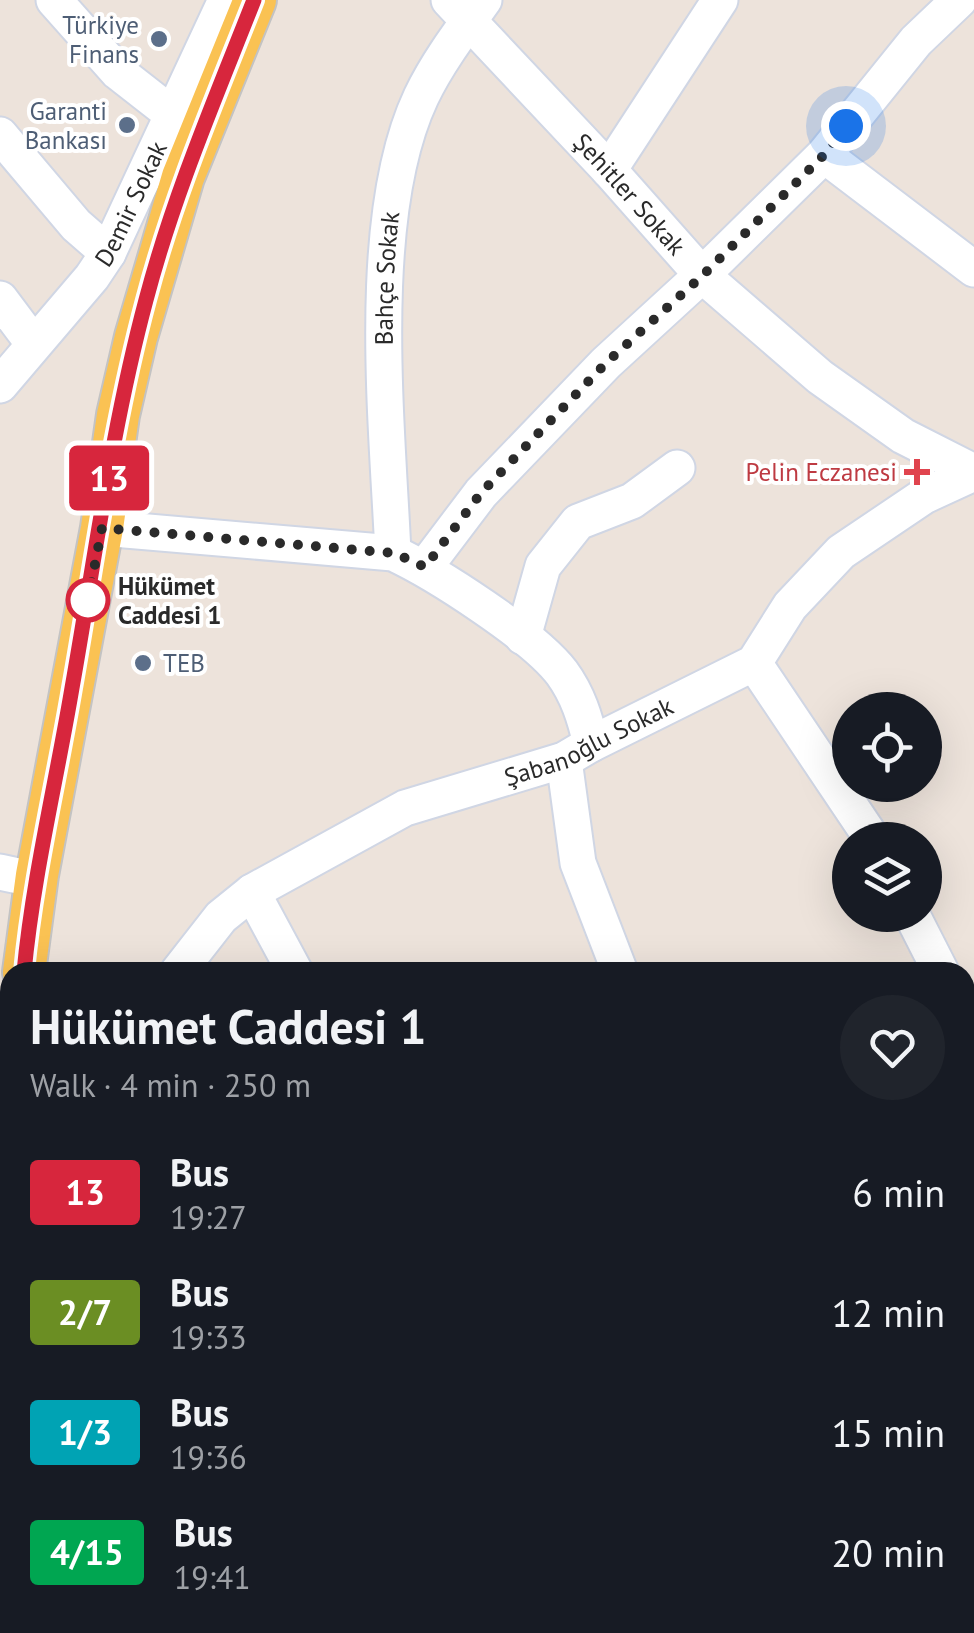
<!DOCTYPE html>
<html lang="en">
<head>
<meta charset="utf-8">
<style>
  body { margin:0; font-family:"PT Sans",sans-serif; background:#20242c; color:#f1f3f6; height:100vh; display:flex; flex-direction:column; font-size:38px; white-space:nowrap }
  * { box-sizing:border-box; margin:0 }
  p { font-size:32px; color:#9ea1a6 }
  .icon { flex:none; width:55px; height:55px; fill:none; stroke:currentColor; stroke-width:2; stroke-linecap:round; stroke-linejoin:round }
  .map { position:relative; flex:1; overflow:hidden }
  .details { position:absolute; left:0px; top:962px; width:975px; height:672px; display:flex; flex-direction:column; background:#171b24; border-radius:30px 30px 0 0; box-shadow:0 10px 40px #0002 }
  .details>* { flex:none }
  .badge { padding:0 20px; border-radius:8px; font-size:35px; line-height:65px }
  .controls { position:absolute; left:832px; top:692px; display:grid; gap:20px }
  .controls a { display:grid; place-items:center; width:110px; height:110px; border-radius:50%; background:#171b24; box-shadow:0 10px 40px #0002; font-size:50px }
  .you { position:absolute; width:50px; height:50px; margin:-25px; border:8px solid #fff; border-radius:50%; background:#1a73e8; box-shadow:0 0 0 15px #1a73e833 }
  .map>.badge { position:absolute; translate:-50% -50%; box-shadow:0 0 0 5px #fff }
  .round { display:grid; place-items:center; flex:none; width:105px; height:105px; border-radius:52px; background:#20242c }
  .head { display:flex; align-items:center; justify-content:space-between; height:170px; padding:0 30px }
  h1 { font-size:48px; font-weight:700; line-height:75px }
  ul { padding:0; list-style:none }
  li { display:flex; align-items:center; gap:30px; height:120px; padding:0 30px }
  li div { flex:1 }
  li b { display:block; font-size:38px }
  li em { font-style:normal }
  li .badge { min-width:110px; font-weight:700; text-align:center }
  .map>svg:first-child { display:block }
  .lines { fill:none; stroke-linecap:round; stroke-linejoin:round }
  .minor-casing { stroke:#d0d6e4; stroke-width:39 }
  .major-casing { stroke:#c3c3c3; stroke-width:46 }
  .minor { stroke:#fff; stroke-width:35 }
  .major { stroke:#fac253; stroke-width:42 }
  .line-casing { stroke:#fff; stroke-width:22 }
  .line { stroke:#d7263d; stroke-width:15 }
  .walk { stroke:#2a2a2a; stroke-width:10; stroke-dasharray:0 18 }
  .service-dot { fill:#5c6f8a; stroke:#fff; stroke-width:4 }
  .health-dot { fill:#e0444e; stroke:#fff; stroke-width:4 }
  .stop-dot { fill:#fff; stroke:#d7263d; stroke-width:5 }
  .labels { text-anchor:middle; stroke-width:8; stroke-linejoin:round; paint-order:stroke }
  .service-label { font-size:25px; fill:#4e5e75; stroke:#fff; text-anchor:end }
  .street-label { font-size:25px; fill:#2a2a2a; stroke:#fff }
  .health-label { font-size:25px; fill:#be3a42; stroke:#fff; text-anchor:end }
  .stop-label { font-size:25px; font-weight:bold; fill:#2a2a2a; stroke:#fff; text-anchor:start }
</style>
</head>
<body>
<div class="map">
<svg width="974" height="1633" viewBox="0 0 974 1633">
  <rect width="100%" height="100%" fill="#ede3db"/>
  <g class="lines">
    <!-- minor casing -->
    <g class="minor-casing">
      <g id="minor">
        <path d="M54,0L118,72L173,115"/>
        <path id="s1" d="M449,0L609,170L702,275L820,377L903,436L974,472"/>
        <path d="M0,135L76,225L108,253"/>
        <path d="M824,155L974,269"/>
        <path d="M609,170L720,0"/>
        <path d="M0,299L33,343"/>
        <path id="s2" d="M0,385L92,277L108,253L226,0"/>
        <path d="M102,528L393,553C436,573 534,636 562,673C578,695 585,718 591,744"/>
        <path id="s3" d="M393,553C387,421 365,216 421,97C437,63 462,30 484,0"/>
        <path d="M425,567L481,493L606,363L702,275L824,155L916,41L959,0"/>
        <path d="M523,637L543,566L578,522L632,501L677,468"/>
        <path d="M754,663L873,840"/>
        <path d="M564,760L578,863L620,972"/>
        <path d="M0,872L23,877L37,875"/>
        <path d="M252,892L295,972"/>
        <path d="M912,915L941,972"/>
        <path id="s4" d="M178,972L221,917L252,892L405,808L564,760L591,744L754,663L790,606L841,552L924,496L974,473"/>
        <path d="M0,1018L10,1020"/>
        <path d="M965,1018L974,1035"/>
        <path d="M965,1074L974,1068"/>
        <path d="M0,1280L10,1286"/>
        <path d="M965,1319L974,1323"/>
        <path d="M0,1555L10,1558"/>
        <path d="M233,1625L239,1633"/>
        <path d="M664,1625L670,1633"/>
        <path d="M38,1633L42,1625"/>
        <path d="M960,1633L974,1625"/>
      </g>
    </g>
    <!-- major casing -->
    <g class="major-casing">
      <path id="major" d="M24,972L37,875L102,528L118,415L136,337L183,177L255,0
        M0,1093L10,1077
        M519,1625L525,1633"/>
    </g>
    <!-- minor -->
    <use href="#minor" class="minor"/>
    <!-- major -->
    <use href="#major" class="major"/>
  </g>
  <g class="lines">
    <!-- line casing -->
    <g class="line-casing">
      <path id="line" d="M24,972C33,877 56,783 72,688C95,558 112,427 146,300C173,197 215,99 254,0"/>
    </g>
    <!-- line -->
    <use href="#line" class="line"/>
    <!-- walk -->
    <path class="walk" d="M88,600L102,528L394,553L425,567L481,493L606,363L702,276L824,155L846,126"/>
  </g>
  <!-- markers -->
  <g class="service-dot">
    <circle cx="159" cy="39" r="10"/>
    <circle cx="127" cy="125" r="10"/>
    <circle cx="143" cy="663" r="10"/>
  </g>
  <path class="health-dot" d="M912 457h10v10h10v10h-10v10h-10v-10h-10v-10h10z"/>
  <circle class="stop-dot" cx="88" cy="600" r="20"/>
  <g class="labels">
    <!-- service labels -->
    <g class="service-label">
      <text x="139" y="34">Türkiye<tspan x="139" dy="29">Finans</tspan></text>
      <text x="107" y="120">Garanti<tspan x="107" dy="29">Bankası</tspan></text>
      <text x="163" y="672" text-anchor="start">TEB</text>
    </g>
    <!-- street labels -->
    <g class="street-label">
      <text dy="9" stroke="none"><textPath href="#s1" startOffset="265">Şehitler Sokak</textPath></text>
      <text dy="9" stroke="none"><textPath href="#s2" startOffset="225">Demir Sokak</textPath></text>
      <text dy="9" stroke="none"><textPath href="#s3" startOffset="275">Bahçe Sokak</textPath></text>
      <text dy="9" stroke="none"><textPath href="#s4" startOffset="480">Şabanoğlu Sokak</textPath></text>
    </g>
    <!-- health labels -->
    <g class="health-label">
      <text x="897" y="481">Pelin Eczanesi</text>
    </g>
    <!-- stop labels -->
    <g class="stop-label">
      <text x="118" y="595">Hükümet<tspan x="118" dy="29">Caddesi 1</tspan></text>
    </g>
  </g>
</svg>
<div class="controls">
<a><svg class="icon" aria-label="locate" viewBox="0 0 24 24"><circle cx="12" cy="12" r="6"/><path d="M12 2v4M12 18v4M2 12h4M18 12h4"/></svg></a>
<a><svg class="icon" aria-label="layers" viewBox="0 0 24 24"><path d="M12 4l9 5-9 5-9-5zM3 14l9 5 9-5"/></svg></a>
</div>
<div class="you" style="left:846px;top:126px"></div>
<b class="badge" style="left:109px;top:478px;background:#d7263d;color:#fff">13</b>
<section class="details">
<div class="head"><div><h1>Hükümet Caddesi 1</h1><p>Walk · 4 min · 250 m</p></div><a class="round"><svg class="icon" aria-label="heart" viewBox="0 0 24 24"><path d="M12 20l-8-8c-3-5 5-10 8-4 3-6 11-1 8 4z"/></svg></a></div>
<ul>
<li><span class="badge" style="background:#d7263d;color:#fff">13</span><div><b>Bus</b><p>19:27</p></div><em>6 min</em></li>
<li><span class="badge" style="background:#6b8e23;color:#fff">2/7</span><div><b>Bus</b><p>19:33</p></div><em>12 min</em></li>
<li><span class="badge" style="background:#00a3b4;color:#fff">1/3</span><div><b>Bus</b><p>19:36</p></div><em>15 min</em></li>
<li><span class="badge" style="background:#00a651;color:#fff">4/15</span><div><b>Bus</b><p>19:41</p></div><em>20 min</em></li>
</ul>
</section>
</div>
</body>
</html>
